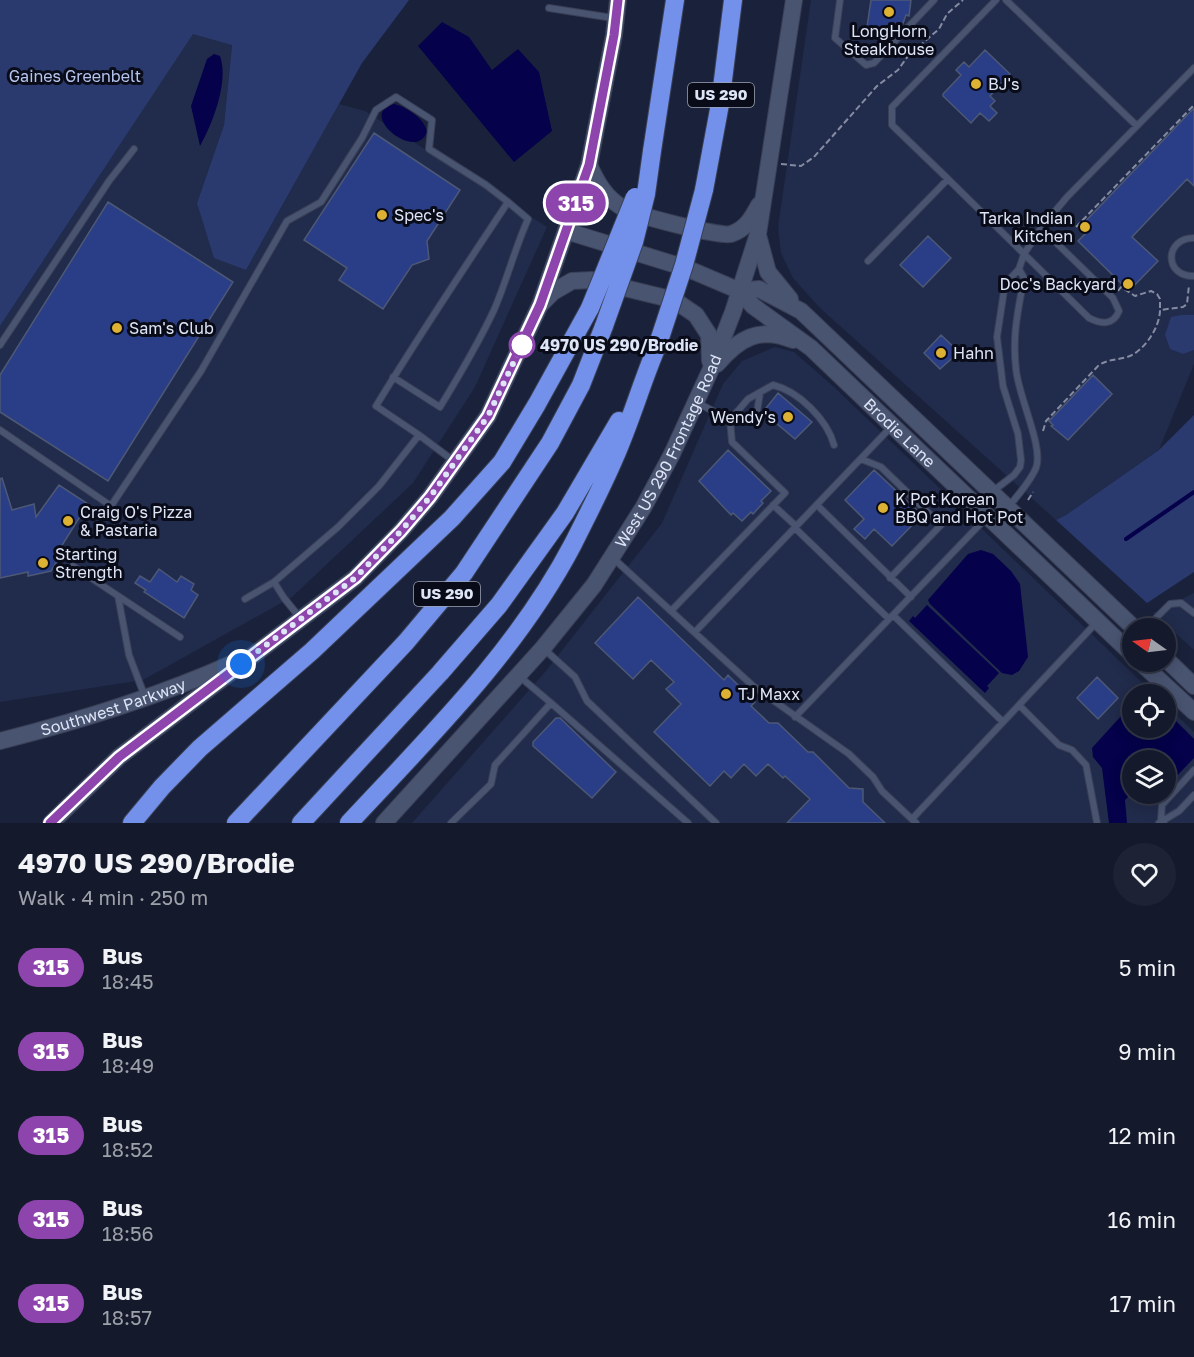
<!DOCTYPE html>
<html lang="en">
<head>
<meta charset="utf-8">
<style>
  body { margin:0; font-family:"Golos Text",sans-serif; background:#1d2334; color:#f1f3f6; height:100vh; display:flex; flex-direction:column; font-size:22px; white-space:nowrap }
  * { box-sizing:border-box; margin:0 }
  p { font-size:20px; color:#9da1a9 }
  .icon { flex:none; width:33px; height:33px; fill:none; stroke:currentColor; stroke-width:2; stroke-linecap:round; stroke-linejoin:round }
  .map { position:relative; height:823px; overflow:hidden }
  .side { display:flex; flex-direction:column; background:#141a2c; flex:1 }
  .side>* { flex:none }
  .badge { padding:0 12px; border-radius:20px; font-size:21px; line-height:39px }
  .needle { width:39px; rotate:284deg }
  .buttons { position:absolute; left:1122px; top:618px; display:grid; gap:12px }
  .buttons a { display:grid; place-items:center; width:54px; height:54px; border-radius:50%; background:#141a2c; box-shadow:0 3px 15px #0003,0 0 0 2px #333848; font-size:30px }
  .you { position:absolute; width:30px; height:30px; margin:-15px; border:4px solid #fff; border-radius:50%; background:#1a73e8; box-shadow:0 0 0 9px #1a73e833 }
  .map>.badge { position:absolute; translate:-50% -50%; box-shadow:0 0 0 3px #fff }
  .round { display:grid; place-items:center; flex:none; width:63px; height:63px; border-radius:32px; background:#1d2334 }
  .head { display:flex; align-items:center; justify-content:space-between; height:102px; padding:0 18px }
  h1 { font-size:28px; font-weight:700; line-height:45px }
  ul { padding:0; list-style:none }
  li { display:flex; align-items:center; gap:18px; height:84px; padding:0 18px }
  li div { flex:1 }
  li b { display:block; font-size:22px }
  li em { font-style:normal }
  li .badge { min-width:66px; font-weight:700; text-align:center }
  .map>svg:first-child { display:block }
  .built { fill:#212b4b; fill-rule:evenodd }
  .green { fill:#2a3a6e }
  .water { fill:#05014a }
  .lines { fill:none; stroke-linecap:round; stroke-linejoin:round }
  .stream { stroke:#05014a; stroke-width:4 }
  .building { fill:#2a3e87; stroke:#4d5875; stroke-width:1.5 }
  .service-casing { stroke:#393f55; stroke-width:8 }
  .secondary-casing { stroke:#393f55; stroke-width:18 }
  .motorway-casing { stroke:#393f55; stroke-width:20 }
  .path { stroke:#858ca1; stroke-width:2; stroke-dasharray:6 3; stroke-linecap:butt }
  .service { stroke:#495471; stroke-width:6 }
  .secondary { stroke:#495471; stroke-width:16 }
  .motorway { stroke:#7391ea; stroke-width:18 }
  .motorway-bridge-casing { stroke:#393f55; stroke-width:20; stroke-linecap:butt }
  .motorway-bridge { stroke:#7391ea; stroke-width:18 }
  .line-casing { stroke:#fff; stroke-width:14 }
  .line { stroke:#8e44ad; stroke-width:9 }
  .walk { stroke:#dee5f6; stroke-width:6; stroke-dasharray:0 10.8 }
  .poi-dot { fill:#ddb133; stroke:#090c18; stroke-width:2 }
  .stop-dot { fill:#fff; stroke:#8e44ad; stroke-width:3 }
  .labels { text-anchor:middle; stroke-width:6; stroke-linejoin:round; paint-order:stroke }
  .shield { fill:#090c18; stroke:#9ea4b3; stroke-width:1.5 }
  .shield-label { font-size:15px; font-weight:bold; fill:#dee5f6 }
  .poi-label { font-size:16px; fill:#dee5f6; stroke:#090c18; text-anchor:start }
  .park-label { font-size:16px; fill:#b5c5ef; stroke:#090c18 }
  .stop-label { font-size:16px; font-weight:bold; fill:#dee5f6; stroke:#090c18; text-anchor:start }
  .street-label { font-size:16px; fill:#dee5f6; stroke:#090c18 }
</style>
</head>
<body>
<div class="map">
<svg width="1194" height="823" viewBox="0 0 1194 823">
  <rect width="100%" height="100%" fill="#1a223b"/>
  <!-- built -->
  <path class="built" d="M811,0H1194V364L1159,450L1066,515L1056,520L820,308L793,278L781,253L778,227Z
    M193,33L232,44L224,125L197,203L246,270L339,104L365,111L547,227L475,387L413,483L292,597L143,680L0,702V326Z
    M775,347L794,352L834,387L1154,694H1132V728H1166V705L1194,732V823H412L545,672L662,523L723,384L742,361ZM1132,760H1166V794H1132Z
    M1194,593V650L1153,613Z"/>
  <!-- green -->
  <path class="green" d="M0,0H409L362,63L246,270L214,258L197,203L224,125L232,45L193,34L0,326Z
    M1181,315H1194V350L1183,354L1170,349L1165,335L1171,317Z
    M1194,415V572L1147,603L1056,520L1066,515L1159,450Z"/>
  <!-- water -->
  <path class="water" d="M442,22L469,37L492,70L518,49L539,72L552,131L514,162L418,46Z
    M214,54L220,56C229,81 213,123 200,146L191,106L207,59Z
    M394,104C407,107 425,119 427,132C416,163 356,113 394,104Z
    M981,550L993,554L1011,571L1020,584L1028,657L1019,671L1012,675L1002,673L930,604L928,600L968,554Z
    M927,605L999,673L987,686L989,688L985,693L909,621L913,616L915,618Z
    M1132,704V728H1166V711L1194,739V758L1166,787V760H1132V793L1125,800L1127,823H1109L1102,768L1093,757L1092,748Z"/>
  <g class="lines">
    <!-- stream -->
    <path class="stream" d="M1126,539L1194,492"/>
  </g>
  <!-- building -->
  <path class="building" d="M871,0H911L909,16L906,15L902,26L891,25L890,30L885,29V31L867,27Z
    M985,50L1010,74L990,96L995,101L990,106L997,113L989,121L980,113L971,123L943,96V94L961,75L956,70L964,62L969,67Z
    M1194,108V186L1187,179L1132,237L1158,261L1129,291L1078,241L1086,233L1080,227Z
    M374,133L460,190L427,241L429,259L412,265L383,309L339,280L347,268L304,240Z
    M108,202L233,282L108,481L0,412V375Z
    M928,236L951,258L923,287L900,265Z
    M941,335L959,352L940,369L924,353Z
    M1093,375L1112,394L1068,440L1051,426L1053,425L1049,421Z
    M778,393L812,422L795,439L763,412Z
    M728,450L771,491L761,501L763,503L753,514L751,512L742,521L733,513L731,515L699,481Z
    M874,470L922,515L892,546L874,529L865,539L854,529L864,519L845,500Z
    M2,478L12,510L34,504L36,517L59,485L88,504L59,550L63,552L51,571L28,576V572L0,578V479Z
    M159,569L177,582L181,576L194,584L191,590L198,595L184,618L144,592L146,590L135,583L140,576L150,582Z
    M638,597L724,680L728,675L755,702L751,706L769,723H778L808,752H813L849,788L863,789V802L885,823H787L810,799L785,776L783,778L768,764L756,776L744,764L731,778L724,771L710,786L654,732L681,704L666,689L674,682L651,660L633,679L595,643Z
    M1097,677L1118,698L1098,719L1077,698Z
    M556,718H560L616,772L592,798L533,746V742Z"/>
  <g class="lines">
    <!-- service casing -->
    <g class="service-casing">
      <path id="service" d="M840,0L835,38L866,65L874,63L934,0
        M1006,0L1137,126
        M549,8L613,18
        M948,179L1089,318C1101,324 1113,326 1119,311L1113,298L1041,228
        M1194,238C1164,238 1164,277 1194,276
        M868,261L948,179L892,125V107L996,0
        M0,345L109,181L134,149
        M393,377L440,407C459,376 478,344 494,310C507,280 515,248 528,219L508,202C463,270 418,337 376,406L419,435L455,462
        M730,420L748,399L773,385C798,391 827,419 834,445
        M759,420L757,412L760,393
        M0,430L111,506L201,371L287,221L321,202L362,138L376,110L396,97L432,120L429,149L486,185L508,202
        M861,459L881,467L941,525L890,578
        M992,492L1014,475L1020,467L1021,460L1018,434L1003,386L997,337L1005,284L1019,269L1024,254L1041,228L1067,197L1194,68
        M773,505L796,526
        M817,505L911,597
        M1009,506C1019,494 1030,482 1036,468C1044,447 1018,396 1016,369C1012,335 1018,311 1024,278L1019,269
        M795,528L889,619
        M613,558L753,686L849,754L873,777L882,791L916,823
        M73,566L180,637
        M274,582L338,527L379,486L419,435
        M118,596L129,655L145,697
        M245,599L274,582L284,598L301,619
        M671,611L785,493L732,442L730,420L696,402
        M893,615L1003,722
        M1146,628L1170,604L1181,603L1194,613
        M695,632L891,427
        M544,649L575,677L587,701L716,823
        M551,703L688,823
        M1019,705L1059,745L1072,750L1086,765L1097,823
        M795,717L986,518
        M912,819L1096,623
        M451,823L491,784L495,765L551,703L519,676
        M1159,823L1179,811L1194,795
        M1164,823L1161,820L1162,805L1194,770"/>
    </g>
    <!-- secondary casing -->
    <g class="secondary-casing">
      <g id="secondary">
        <path d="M589,165C597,183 606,198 623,208C635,215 719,237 731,234C746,229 752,218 759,205"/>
        <path d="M566,231L686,268L740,291L759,289L801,311L1134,628"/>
        <path d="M758,235L768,272L790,299"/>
        <path id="s1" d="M740,291L753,306L811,348L1132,654"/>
        <path d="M541,304L553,292L572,281L592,280L674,300L696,315L709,335L710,361"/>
        <path d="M717,364C739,338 760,326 793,340"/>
        <path d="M1166,659L1194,686"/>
        <path d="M1140,662L1194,712"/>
        <path id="s2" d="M0,741C79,721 157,697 231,664"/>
        <path d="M51,823L119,757L355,578L401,531L430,497L488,416L540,305L589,165L614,35L618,0"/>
        <path id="s3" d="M384,823L543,648L594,585L643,508L672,454L710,371L733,312L758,234L794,0"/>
      </g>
    </g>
    <!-- motorway casing -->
    <g class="motorway-casing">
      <path id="motorway" d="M652,151L675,0
        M704,190L720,104L733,0
        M132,823L162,787L200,748L312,651L452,518L502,462L537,404L590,308
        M236,823L406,642L464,573L550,443L581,385L604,326
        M301,823L440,673L499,605L565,513L619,421
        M349,823C430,736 517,651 573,544C587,516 602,487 614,459C631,421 642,381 658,344"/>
    </g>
    <!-- path -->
    <path class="path" d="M781,164L801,166L814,157L877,86L898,70L908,56L939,29L947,14L963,0
      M1076,227L1194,105
      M1118,291L1121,287L1135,296L1151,291L1157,294L1160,299V310
      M1043,431L1046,421L1099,365C1109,359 1117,360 1127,357C1144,352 1160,327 1160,310L1183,307L1187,304L1189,285
      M1028,500L1033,492"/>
    <!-- service -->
    <use href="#service" class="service"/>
    <!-- secondary -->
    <use href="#secondary" class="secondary"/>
    <!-- motorway -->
    <use href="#motorway" class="motorway"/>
    <!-- motorway-bridge casing -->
    <g class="motorway-bridge-casing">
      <path id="motorway-bridge" d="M590,308L635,197
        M604,326L634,242L646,194L652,151
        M658,344L684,265L704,190"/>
    </g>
    <!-- motorway-bridge -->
    <use href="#motorway-bridge" class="motorway-bridge"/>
  </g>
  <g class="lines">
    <!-- line casing -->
    <g class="line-casing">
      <path id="line" d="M50,823L119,757L355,578L401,531L430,497L488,416L540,305L589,165L614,35L618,0"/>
    </g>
    <!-- line -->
    <use href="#line" class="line"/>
    <!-- walk -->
    <path class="walk" d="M241,664L355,578L401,531L430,497L488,416L522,345"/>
  </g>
  <!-- markers -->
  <g class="poi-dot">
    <circle cx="889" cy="12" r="6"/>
    <circle cx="976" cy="84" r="6"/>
    <circle cx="382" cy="215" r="6"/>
    <circle cx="1085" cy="227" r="6"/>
    <circle cx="1128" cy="284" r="6"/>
    <circle cx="117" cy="328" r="6"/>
    <circle cx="941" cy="353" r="6"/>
    <circle cx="788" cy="417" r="6"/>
    <circle cx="883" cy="508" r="6"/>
    <circle cx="68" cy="521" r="6"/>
    <circle cx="43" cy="563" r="6"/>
    <circle cx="726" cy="694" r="6"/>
  </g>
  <circle class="stop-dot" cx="522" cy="345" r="12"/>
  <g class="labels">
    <!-- shield labels -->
    <g class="shield">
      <rect x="688" y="83" width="66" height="24" rx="4.5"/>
      <rect x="414" y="582" width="66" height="24" rx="4.5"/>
    </g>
    <g class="shield-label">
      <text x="721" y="100">US 290</text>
      <text x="447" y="599">US 290</text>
    </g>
    <!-- poi labels -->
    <g class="poi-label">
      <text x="889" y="37" text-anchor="middle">LongHorn<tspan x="889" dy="18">Steakhouse</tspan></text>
      <text x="988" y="90">BJ's</text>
      <text x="394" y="221">Spec's</text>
      <text x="1073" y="224" text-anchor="end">Tarka Indian<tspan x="1073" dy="18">Kitchen</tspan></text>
      <text x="1116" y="290" text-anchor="end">Doc's Backyard</text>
      <text x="129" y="334">Sam's Club</text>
      <text x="953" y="359">Hahn</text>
      <text x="776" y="423" text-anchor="end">Wendy's</text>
      <text x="895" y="505">K Pot Korean<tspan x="895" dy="18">BBQ and Hot Pot</tspan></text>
      <text x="80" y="518">Craig O's Pizza<tspan x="80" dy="18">&amp; Pastaria</tspan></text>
      <text x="55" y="560">Starting<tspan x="55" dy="18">Strength</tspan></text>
      <text x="738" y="700">TJ Maxx</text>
    </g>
    <!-- park labels -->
    <g class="park-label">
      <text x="75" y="82">Gaines Greenbelt</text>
    </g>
    <!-- stop labels -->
    <g class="stop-label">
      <text x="540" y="351">4970 US 290/Brodie</text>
    </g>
    <!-- street labels -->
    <g class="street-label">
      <text dy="6" stroke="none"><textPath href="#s1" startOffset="214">Brodie Lane</textPath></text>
      <text dy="6" stroke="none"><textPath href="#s3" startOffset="471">West US 290 Frontage Road</textPath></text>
      <text dy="6" stroke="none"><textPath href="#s2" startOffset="118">Southwest Parkway</textPath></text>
    </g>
  </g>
</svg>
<div class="buttons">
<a><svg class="needle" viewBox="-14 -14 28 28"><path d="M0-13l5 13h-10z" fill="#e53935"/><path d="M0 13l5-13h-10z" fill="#9da1a9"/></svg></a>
<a><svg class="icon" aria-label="locate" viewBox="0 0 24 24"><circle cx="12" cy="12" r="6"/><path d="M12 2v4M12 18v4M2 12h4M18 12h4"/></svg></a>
<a><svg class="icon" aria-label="layers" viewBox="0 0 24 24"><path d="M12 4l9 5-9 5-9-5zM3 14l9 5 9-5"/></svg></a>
</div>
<div class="you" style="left:241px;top:664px"></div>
<b class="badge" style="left:576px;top:203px;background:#8e44ad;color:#fff">315</b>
</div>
<section class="side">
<div class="head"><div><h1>4970 US 290/Brodie</h1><p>Walk · 4 min · 250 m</p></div><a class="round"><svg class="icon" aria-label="heart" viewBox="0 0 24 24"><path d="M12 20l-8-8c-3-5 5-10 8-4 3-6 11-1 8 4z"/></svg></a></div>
<ul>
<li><span class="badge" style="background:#8e44ad;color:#fff">315</span><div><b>Bus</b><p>18:45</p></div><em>5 min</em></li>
<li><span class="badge" style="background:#8e44ad;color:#fff">315</span><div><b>Bus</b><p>18:49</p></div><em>9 min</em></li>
<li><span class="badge" style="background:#8e44ad;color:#fff">315</span><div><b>Bus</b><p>18:52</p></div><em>12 min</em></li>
<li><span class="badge" style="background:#8e44ad;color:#fff">315</span><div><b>Bus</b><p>18:56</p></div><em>16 min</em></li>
<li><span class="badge" style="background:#8e44ad;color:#fff">315</span><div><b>Bus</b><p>18:57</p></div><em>17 min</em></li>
</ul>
</section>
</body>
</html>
